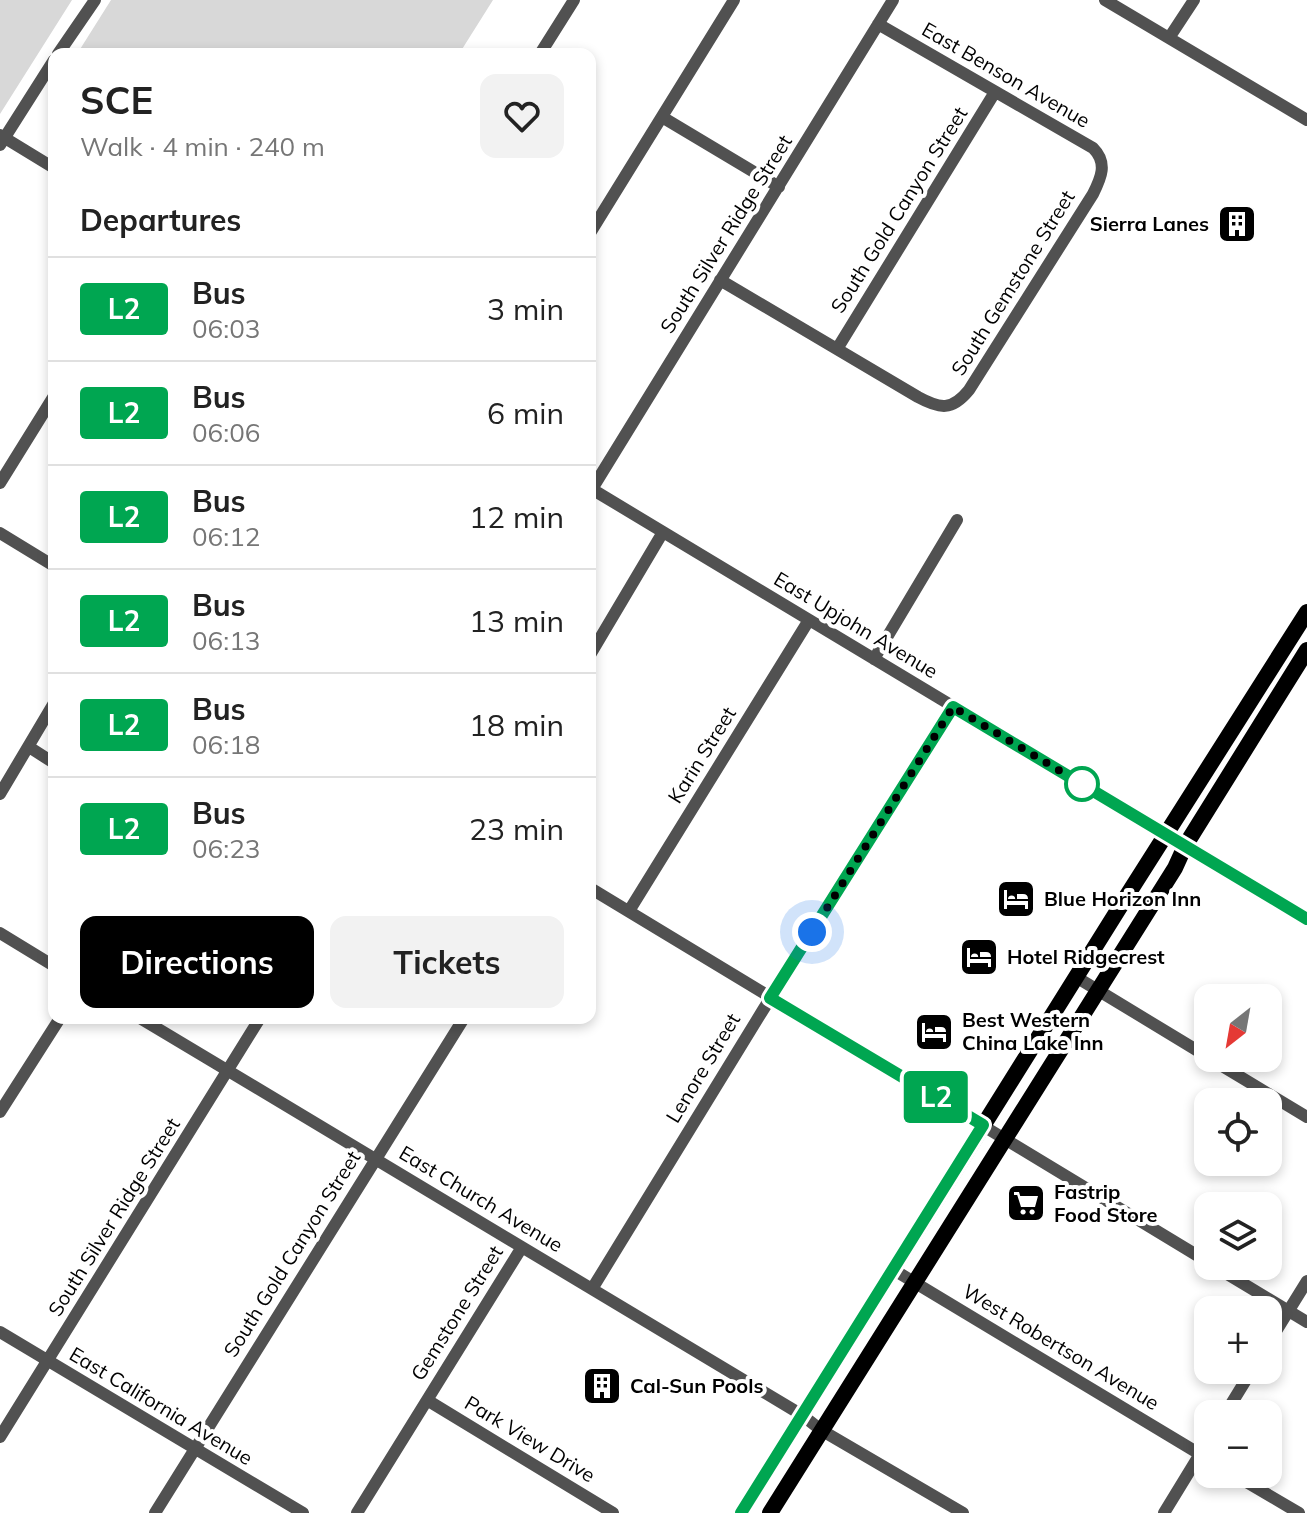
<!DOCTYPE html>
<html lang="en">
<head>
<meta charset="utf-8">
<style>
  body { margin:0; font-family:Mulish,sans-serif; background:#f2f2f2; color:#222; height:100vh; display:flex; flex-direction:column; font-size:30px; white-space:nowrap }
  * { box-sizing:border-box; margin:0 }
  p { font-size:26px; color:#767676 }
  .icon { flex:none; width:44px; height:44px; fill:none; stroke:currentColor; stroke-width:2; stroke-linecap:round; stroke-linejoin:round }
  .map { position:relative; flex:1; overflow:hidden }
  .sheet { position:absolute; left:48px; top:48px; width:548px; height:976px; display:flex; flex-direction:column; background:#fff; border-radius:16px; box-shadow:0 4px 12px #0003 }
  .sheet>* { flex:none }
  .badge { padding:0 16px; border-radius:6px; font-size:28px; line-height:52px }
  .needle { width:52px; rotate:211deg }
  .controls { position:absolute; left:1194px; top:984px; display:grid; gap:16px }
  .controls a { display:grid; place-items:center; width:88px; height:88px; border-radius:16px; background:#fff; box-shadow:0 4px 12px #0003; font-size:40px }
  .you { position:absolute; width:40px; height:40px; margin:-20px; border:6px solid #fff; border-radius:50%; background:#1a73e8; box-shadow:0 0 0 12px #1a73e833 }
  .map>.badge { position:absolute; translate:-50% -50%; box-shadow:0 0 0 4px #fff }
  h2 { padding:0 32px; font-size:30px; line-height:72px }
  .round { display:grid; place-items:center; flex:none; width:84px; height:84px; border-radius:16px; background:#f2f2f2 }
  .overview { display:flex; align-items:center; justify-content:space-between; height:136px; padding:0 32px }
  h1 { font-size:38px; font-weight:700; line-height:60px }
  .button { display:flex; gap:16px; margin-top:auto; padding:16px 32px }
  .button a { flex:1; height:92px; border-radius:16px; background:#000; color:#fff; font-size:32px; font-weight:700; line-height:92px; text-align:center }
  .button a+a { background:#f2f2f2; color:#222 }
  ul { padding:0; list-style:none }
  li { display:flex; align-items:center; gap:24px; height:104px; padding:0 32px; border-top:2px solid #e0e0e0 }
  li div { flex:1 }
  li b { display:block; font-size:30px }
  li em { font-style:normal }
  li .badge { min-width:88px; font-weight:700; text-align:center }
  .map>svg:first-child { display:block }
  .green { fill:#d8d8d8 }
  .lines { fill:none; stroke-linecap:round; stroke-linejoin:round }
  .minor { stroke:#515151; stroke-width:12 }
  .major { stroke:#000; stroke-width:16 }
  .line-casing { stroke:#fff; stroke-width:18 }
  .line { stroke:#00a651; stroke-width:12 }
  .walk { stroke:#000; stroke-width:8; stroke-dasharray:0 14.4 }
  .stop-dot { fill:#fff; stroke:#00a651; stroke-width:4 }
  .labels { text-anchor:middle; stroke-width:8; stroke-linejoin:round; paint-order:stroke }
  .street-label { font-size:20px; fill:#000; stroke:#fff }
  .poi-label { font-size:20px; font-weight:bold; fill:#000; stroke:#fff; text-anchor:start }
</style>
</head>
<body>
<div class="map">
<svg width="1307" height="1513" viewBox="0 0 1307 1513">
  <rect width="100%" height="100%" fill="#fff"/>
  <!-- green -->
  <path class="green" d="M0,0H72L0,114Z
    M111,0H493L459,54H77Z"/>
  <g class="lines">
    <!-- minor -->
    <path class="minor" d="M1105,0L1307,120
      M1169,38L1194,0
      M58,54L95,0
      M540,54L574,0
      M662,117L779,187
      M0,135L54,168
      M0,145L54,60
      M590,233L734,0
      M720,280L918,397C940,409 952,411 969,390L1093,194C1101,178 1108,163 1093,148L878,24
      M837,349L995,92
      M0,483L54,396
      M590,488L1185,846
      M592,489L893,0
      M0,533L54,566
      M590,655L663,532
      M874,659L957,520
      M29,747L54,763
      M0,794L54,703
      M590,888L1208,1262
      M629,911L809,620
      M0,933L54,966
      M1076,977L1208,1057
      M140,1018L802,1415L821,1430L963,1513
      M1209,1058L1307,1117
      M0,1112L60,1018
      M1214,1266L1307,1322
      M894,1270L1208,1459
      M592,1289L763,1010L953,707
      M0,1332L303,1513
      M1268,1344L1307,1281
      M427,1400L613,1513
      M1225,1414L1252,1370
      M0,1437L260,1018
      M1233,1474L1299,1513
      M155,1513L464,1018
      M357,1513L522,1247
      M1164,1513L1208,1441"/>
    <!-- major -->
    <path class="major" d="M1185,846L1307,919
      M741,1513L1128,894L1307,612
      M770,1513L1175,868L1185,846L1307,650"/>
  </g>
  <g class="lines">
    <!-- line casing -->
    <g class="line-casing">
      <path id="line" d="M741,1513L983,1125L770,998L953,707L1307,919"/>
    </g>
    <!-- line -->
    <use href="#line" class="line"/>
    <!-- walk -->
    <path class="walk" d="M812,932L953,707L1082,784"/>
  </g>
  <!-- icons -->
  <defs>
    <g id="building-square" transform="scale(2)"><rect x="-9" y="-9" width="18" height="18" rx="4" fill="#000" stroke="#fff"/><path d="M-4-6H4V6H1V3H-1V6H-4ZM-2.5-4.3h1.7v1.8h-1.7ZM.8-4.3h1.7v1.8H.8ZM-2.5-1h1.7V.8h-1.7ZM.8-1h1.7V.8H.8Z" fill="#fff"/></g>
    <g id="hotel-square" transform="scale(2)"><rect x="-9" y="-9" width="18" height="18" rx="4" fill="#000" stroke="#fff"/><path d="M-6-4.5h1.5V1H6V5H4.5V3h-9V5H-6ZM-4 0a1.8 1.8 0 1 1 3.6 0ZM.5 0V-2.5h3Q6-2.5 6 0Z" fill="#fff"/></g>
    <g id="supermarket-square" transform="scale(2)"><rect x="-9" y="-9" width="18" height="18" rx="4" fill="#000" stroke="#fff"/><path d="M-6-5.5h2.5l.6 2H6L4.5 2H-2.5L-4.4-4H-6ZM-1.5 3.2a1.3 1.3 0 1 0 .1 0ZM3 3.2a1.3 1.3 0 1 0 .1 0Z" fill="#fff"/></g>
  </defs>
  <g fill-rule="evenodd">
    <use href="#building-square" x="1237" y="224"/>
    <use href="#hotel-square" x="1016" y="899"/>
    <use href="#hotel-square" x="979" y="957"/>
    <use href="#hotel-square" x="934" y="1032"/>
    <use href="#supermarket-square" x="1026" y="1203"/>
    <use href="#building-square" x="602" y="1386"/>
  </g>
  <!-- markers -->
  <circle class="stop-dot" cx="1082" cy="784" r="16"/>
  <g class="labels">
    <!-- street labels -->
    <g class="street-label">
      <text transform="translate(1006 75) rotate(30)" y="7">East Benson Avenue</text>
      <text transform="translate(899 210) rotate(-58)" y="7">South Gold Canyon Street</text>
      <text transform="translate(726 234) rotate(-58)" y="7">South Silver Ridge Street</text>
      <text transform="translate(1013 283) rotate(-58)" y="7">South Gemstone Street</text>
      <text transform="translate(856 625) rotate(31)" y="7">East Upjohn Avenue</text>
      <text transform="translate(702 755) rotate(-58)" y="7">Karin Street</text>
      <text transform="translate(703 1068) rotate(-59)" y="7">Lenore Street</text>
      <text transform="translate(481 1199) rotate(31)" y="7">East Church Avenue</text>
      <text transform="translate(114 1217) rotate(-58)" y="7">South Silver Ridge Street</text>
      <text transform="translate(292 1254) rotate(-58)" y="7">South Gold Canyon Street</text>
      <text transform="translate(457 1313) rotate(-58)" y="7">Gemstone Street</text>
      <text transform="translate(1061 1347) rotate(31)" y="7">West Robertson Avenue</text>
      <text transform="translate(161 1406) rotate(31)" y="7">East California Avenue</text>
      <text transform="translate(530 1439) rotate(31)" y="7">Park View Drive</text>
    </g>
    <!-- poi labels -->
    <g class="poi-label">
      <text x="1209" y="231" text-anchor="end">Sierra Lanes</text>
      <text x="1044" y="906">Blue Horizon Inn</text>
      <text x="1007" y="964">Hotel Ridgecrest</text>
      <text x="962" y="1027">Best Western<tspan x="962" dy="23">China Lake Inn</tspan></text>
      <text x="1054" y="1199">Fastrip<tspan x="1054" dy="23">Food Store</tspan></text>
      <text x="630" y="1393">Cal-Sun Pools</text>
    </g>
  </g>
</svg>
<div class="controls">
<a><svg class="needle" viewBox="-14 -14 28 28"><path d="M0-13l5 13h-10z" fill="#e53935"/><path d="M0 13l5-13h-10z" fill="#767676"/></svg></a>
<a><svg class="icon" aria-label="locate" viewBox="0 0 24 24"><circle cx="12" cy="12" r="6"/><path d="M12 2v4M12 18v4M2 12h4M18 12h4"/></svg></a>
<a><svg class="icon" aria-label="layers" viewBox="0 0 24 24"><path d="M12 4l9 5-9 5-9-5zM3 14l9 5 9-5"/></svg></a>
<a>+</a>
<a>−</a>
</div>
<div class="you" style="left:812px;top:932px"></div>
<b class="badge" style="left:936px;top:1097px;background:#00a651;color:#fff">L2</b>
<section class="sheet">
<div class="overview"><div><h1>SCE</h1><p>Walk · 4 min · 240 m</p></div><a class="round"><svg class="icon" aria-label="heart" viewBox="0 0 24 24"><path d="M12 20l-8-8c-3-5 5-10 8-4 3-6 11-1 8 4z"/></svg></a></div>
<h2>Departures</h2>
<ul>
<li><span class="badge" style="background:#00a651;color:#fff">L2</span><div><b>Bus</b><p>06:03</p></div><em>3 min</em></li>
<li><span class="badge" style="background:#00a651;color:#fff">L2</span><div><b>Bus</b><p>06:06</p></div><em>6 min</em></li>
<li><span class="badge" style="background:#00a651;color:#fff">L2</span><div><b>Bus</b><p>06:12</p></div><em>12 min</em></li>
<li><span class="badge" style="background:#00a651;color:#fff">L2</span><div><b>Bus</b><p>06:13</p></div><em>13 min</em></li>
<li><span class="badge" style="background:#00a651;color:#fff">L2</span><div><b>Bus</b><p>06:18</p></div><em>18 min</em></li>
<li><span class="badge" style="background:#00a651;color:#fff">L2</span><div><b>Bus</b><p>06:23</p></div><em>23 min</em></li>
</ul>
<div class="button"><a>Directions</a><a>Tickets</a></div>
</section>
</div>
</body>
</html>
